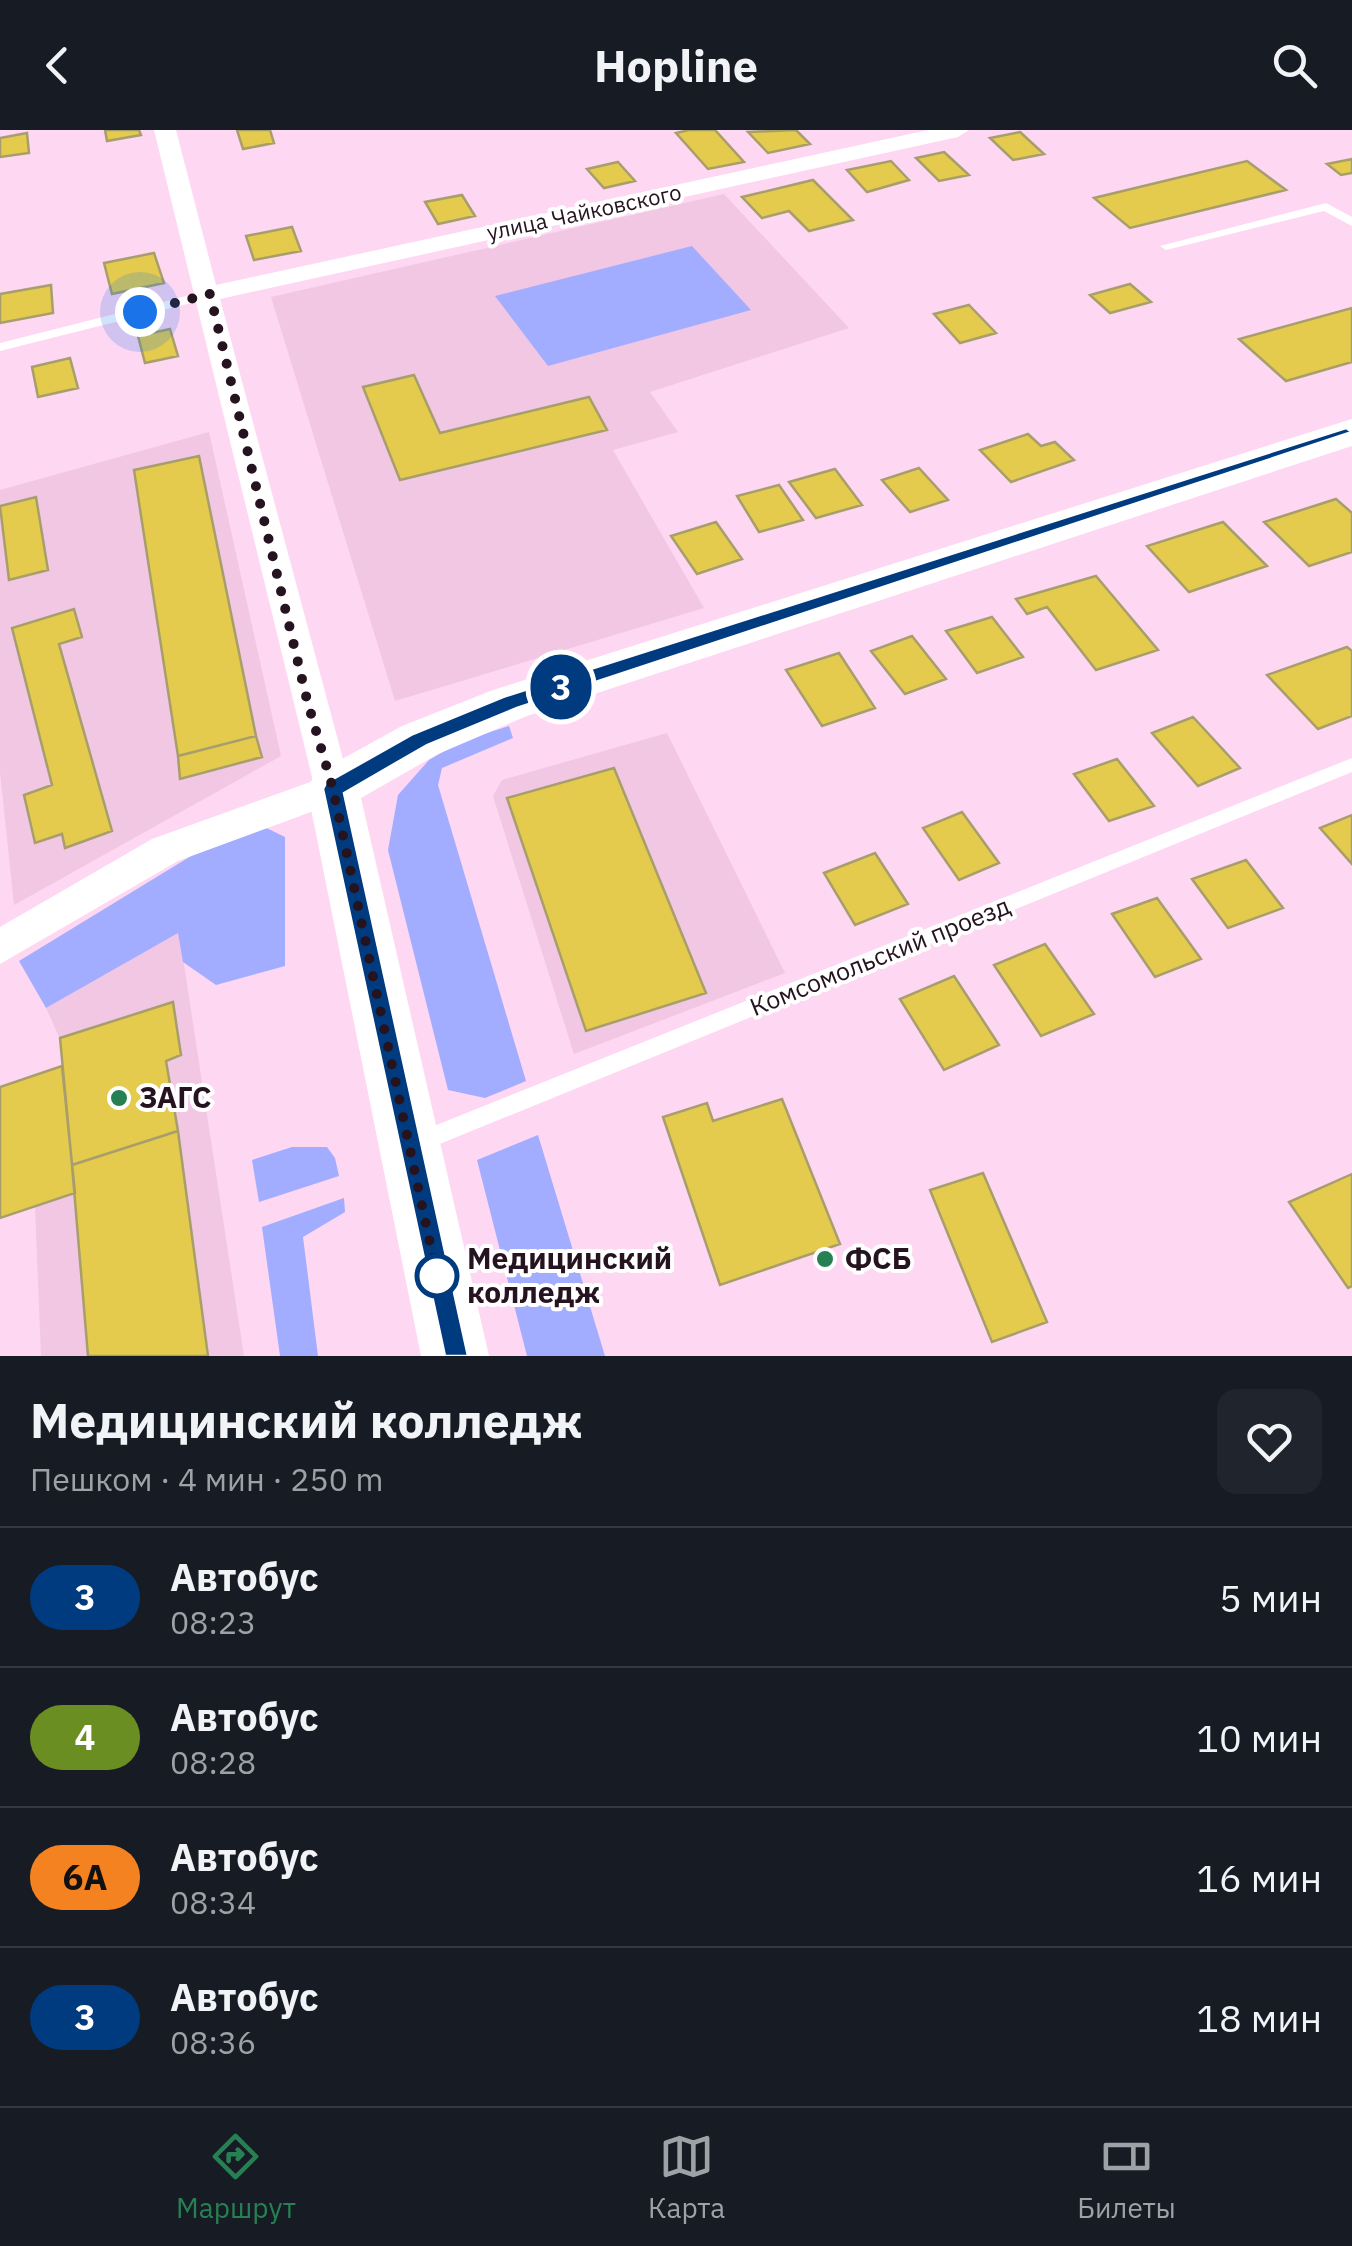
<!DOCTYPE html>
<html lang="ru">
<head>
<meta charset="utf-8">
<style>
  body { margin:0; font-family:"IBM Plex Sans",sans-serif; background:#20242c; color:#f1f3f6; height:100vh; display:flex; flex-direction:column; font-size:38px; white-space:nowrap }
  * { box-sizing:border-box; margin:0 }
  p { font-size:32px; color:#9ea1a6 }
  .icon { flex:none; width:55px; height:55px; fill:none; stroke:currentColor; stroke-width:2; stroke-linecap:round; stroke-linejoin:round }
  .map { position:relative; height:1226px; overflow:hidden }
  .sheet { display:flex; flex-direction:column; background:#171b24; flex:1 }
  .sheet>* { flex:none }
  .badge { padding:0 20px; border-radius:32px; font-size:35px; line-height:65px }
  .you { position:absolute; width:50px; height:50px; margin:-25px; border:8px solid #fff; border-radius:50%; background:#1a73e8; box-shadow:0 0 0 15px #1a73e833 }
  .map>.badge { position:absolute; translate:-50% -50%; box-shadow:0 0 0 5px #fff }
  .round { display:grid; place-items:center; flex:none; width:105px; height:105px; border-radius:20px; background:#20242c }
  .summary { display:flex; align-items:center; justify-content:space-between; height:170px; padding:0 30px }
  h1 { font-size:48px; font-weight:800; line-height:75px }
  ul { padding:0; list-style:none }
  li { display:flex; align-items:center; gap:30px; height:140px; padding:0 30px; border-top:2px solid #363941 }
  li div { flex:1 }
  li b { display:block; font-size:38px }
  li em { font-style:normal }
  li .badge { min-width:110px; font-weight:700; text-align:center }
  header { display:flex; justify-content:space-between; align-items:center; height:130px; padding:0 30px; background:#171b24; font-size:45px; font-weight:800 }
  .dock { display:flex; justify-content:space-around; align-items:center; height:140px; border-top:2px solid #363941; background:#171b24; font-size:28px; color:#9ea1a6 }
  .dock a { display:grid; justify-items:center; gap:5px }
  .dock .active { color:#278054 }
  .map>svg:first-child { display:block }
  .built { fill:#f1c7e4 }
  .green { fill:#a2adff }
  .building { fill:#e4cb4e; stroke:#a89e6c; stroke-width:2.5 }
  .lines { fill:none; stroke-linecap:round; stroke-linejoin:round }
  .service { fill:#fff; fill-rule:evenodd }
  .minor { fill:#fff; fill-rule:evenodd }
  .secondary { fill:#fff; fill-rule:evenodd }
  .line { fill:#003b80; stroke:#fff; stroke-width:2.5 }
  .walk { stroke:#251420; stroke-width:10; stroke-dasharray:0 18 }
  .poi-dot { fill:#278054; stroke:#fff; stroke-width:4 }
  .stop-dot { fill:#fff; stroke:#003b80; stroke-width:5 }
  .labels { text-anchor:middle; stroke-width:8; stroke-linejoin:round; paint-order:stroke }
  .far-street-label { font-size:22px; fill:#251420; stroke:#fff }
  .street-label { font-size:25px; fill:#251420; stroke:#fff }
  .near-poi-label { font-size:30px; font-weight:bold; fill:#251420; stroke:#fff; text-anchor:start }
  .near-stop-label { font-size:30px; font-weight:bold; fill:#251420; stroke:#fff; text-anchor:start }
</style>
</head>
<body>
<header><svg class="icon" aria-label="back" viewBox="0 0 24 24"><path d="M15 5l-7 7 7 7"/></svg>Hopline<svg class="icon" aria-label="search" viewBox="0 0 24 24"><circle cx="10" cy="10" r="6"/><path d="M15 15l6 6"/></svg></header>
<div class="map">
<svg width="1352" height="1226" viewBox="0 0 1352 1226">
  <rect width="100%" height="100%" fill="#fed7f2"/>
  <!-- built -->
  <path class="built" d="M724,64L849,198L650,262L678,302L613,320L704,478L395,571L271,167Z
    M209,302L281,626L14,775L0,642V360Z
    M667,603L785,843L574,924L493,666L502,650Z
    M179,802L244,1226H41L35,1076L75,1063L60,909L46,878Z"/>
  <!-- green -->
  <path class="green" d="M692,116L751,180L548,236L495,166Z
    M509,596L513,608L442,638L438,655L526,951L485,968L448,960L388,720L398,665L429,630L462,611Z
    M250,690L285,707V836L216,855L183,832L178,803L46,878L19,831Z
    M538,1005L605,1226H527L477,1030Z
    M292,1017H327L335,1028L339,1046L259,1072L252,1030Z
    M344,1068L345,1082L303,1107L318,1226H280L262,1097Z"/>
  <!-- building -->
  <path class="building" d="M105,0H139L141,5L107,11Z
    M237,0H270L274,13L243,19Z
    M689,0H715L744,32L708,39L676,3Z
    M796,0L810,14L768,23L748,2Z
    M1020,2L1044,24L1013,30L990,8Z
    M27,3L29,23L0,27V8Z
    M944,22L969,45L939,51L916,28Z
    M1352,29V43L1341,45L1327,34Z
    M891,31L909,50L867,62L847,40Z
    M1247,31L1286,60L1130,98L1094,68Z
    M618,32L635,51L604,58L587,39Z
    M813,50L853,90L809,101L789,81L762,88L742,67Z
    M462,65L475,86L438,94L425,72Z
    M292,97L301,121L254,130L246,106Z
    M154,123L164,153L112,164L104,133Z
    M1130,154L1151,172L1110,183L1090,165Z
    M51,155L53,183L0,193V164Z
    M969,175L996,203L960,213L934,184Z
    M1352,178V232L1286,251L1239,209Z
    M170,199L178,226L145,233L138,206Z
    M70,228L78,258L38,267L32,237Z
    M414,245L440,303L589,267L607,300L400,350L363,257Z
    M1028,304L1041,316L1055,312L1074,330L1011,352L980,320Z
    M199,326L256,606L178,626L134,340Z
    M919,338L948,370L910,382L882,350Z
    M835,339L862,375L816,388L789,352Z
    M779,355L803,390L759,402L737,366Z
    M36,367L48,440L9,450L0,376Z
    M1336,369L1352,383V422L1309,436L1264,392Z
    M716,392L742,429L697,444L671,406Z
    M1223,392L1267,436L1189,462L1147,416Z
    M1096,446L1158,520L1096,540L1047,477L1027,484L1016,469Z
    M74,479L82,507L59,514L112,701L65,718L62,704L35,713L24,665L52,655L12,498Z
    M992,487L1023,527L977,543L946,501Z
    M912,506L946,549L905,564L871,521Z
    M1347,517L1352,521V586L1318,599L1267,545Z
    M839,523L875,578L822,596L786,540Z
    M1193,587L1240,638L1198,656L1152,603Z
    M256,606L262,627L180,649L178,626Z
    M1117,629L1154,676L1109,691L1074,644Z
    M614,638L706,863L586,901L507,668Z
    M962,682L999,733L959,750L923,698Z
    M1352,685V734L1320,698Z
    M875,723L908,774L855,795L824,743Z
    M1246,730L1283,778L1228,798L1192,749Z
    M1157,768L1201,829L1155,847L1112,784Z
    M1045,814L1094,884L1041,906L994,835Z
    M954,846L999,915L944,940L900,869Z
    M173,872L181,925L166,931L178,1001L72,1035L60,908Z
    M62,936L75,1063L0,1088V957Z
    M782,969L840,1114L720,1155L663,987L707,973L713,991Z
    M178,1001L208,1226H88L72,1035Z
    M983,1043L1047,1192L992,1212L930,1060Z
    M1352,1044V1156L1348,1158L1289,1072Z"/>
  <g class="lines">
    <!-- service -->
    <path class="service" d="M1326,73L1352,87V96L1324,81L1166,120L1160,116Z
      M210,160L215,161V167L0,221V213Z
      M1352,628V642L425,1020L417,1023L409,1020L406,1013L409,1006Z"/>
    <!-- minor -->
    <path class="minor" d="M154,0H176L216,155L928,0H969L958,7L220,169L351,659L346,669L178,731L0,834V797L152,709L313,651Z"/>
    <!-- secondary -->
    <path class="secondary" d="M1352,289V316L527,586L438,624L361,668L489,1226H421L307,659L315,644L402,596L493,560Z"/>
  </g>
  <!-- line -->
  <path class="line" d="M1346,298L1352,302L517,578L427,615L344,663L468,1226H445L323,659L326,653L413,604L503,567Z"/>
  <g class="lines">
    <!-- walk -->
    <path class="walk" d="M140,182L210,164L307,570L333,659L437,1146"/>
  </g>
  <!-- markers -->
  <g class="poi-dot">
    <circle cx="119" cy="968" r="10"/>
    <circle cx="825" cy="1129" r="10"/>
  </g>
  <circle class="stop-dot" cx="437" cy="1146" r="20"/>
  <g class="labels">
    <!-- far-street labels -->
    <g class="far-street-label">
      <text transform="translate(584 82) rotate(-12)" y="8">улица Чайковского</text>
    </g>
    <!-- street labels -->
    <g class="street-label">
      <text transform="translate(880 826) rotate(-22)" y="9">Комсомольский проезд</text>
    </g>
    <!-- near-poi labels -->
    <g class="near-poi-label">
      <text x="139" y="978">ЗАГС</text>
      <text x="845" y="1139">ФСБ</text>
    </g>
    <!-- near-stop labels -->
    <g class="near-stop-label">
      <text x="467" y="1139">Медицинский<tspan x="467" dy="34">колледж</tspan></text>
    </g>
  </g>
</svg>
<div class="you" style="left:140px;top:182px"></div>
<b class="badge" style="left:561px;top:557px;background:#003b80;color:#fff">3</b>
</div>
<section class="sheet">
<div class="summary"><div><h1>Медицинский колледж</h1><p>Пешком · 4 мин · 250 m</p></div><a class="round"><svg class="icon" aria-label="heart" viewBox="0 0 24 24"><path d="M12 20l-8-8c-3-5 5-10 8-4 3-6 11-1 8 4z"/></svg></a></div>
<ul>
<li><span class="badge" style="background:#003b80;color:#fff">3</span><div><b>Автобус</b><p>08:23</p></div><em>5 мин</em></li>
<li><span class="badge" style="background:#6b8e23;color:#fff">4</span><div><b>Автобус</b><p>08:28</p></div><em>10 мин</em></li>
<li><span class="badge" style="background:#f58220;color:#111">6А</span><div><b>Автобус</b><p>08:34</p></div><em>16 мин</em></li>
<li><span class="badge" style="background:#003b80;color:#fff">3</span><div><b>Автобус</b><p>08:36</p></div><em>18 мин</em></li>
</ul>
</section>
<nav class="dock">
<a class="active"><svg class="icon" aria-label="directions" viewBox="0 0 24 24"><path d="M12 3l9 9-9 9-9-9zM9 14v-3h6M13 9l2 2-2 2"/></svg>Маршрут</a>
<a><svg class="icon" aria-label="map" viewBox="0 0 24 24"><path d="M3 6l6-2 6 2 6-2v14l-6 2-6-2-6 2zM9 4v14M15 6v14"/></svg>Карта</a>
<a><svg class="icon" aria-label="tickets" viewBox="0 0 24 24"><path d="M3 7h18v10H3zM15 7v10"/></svg>Билеты</a>
</nav>
</body>
</html>
